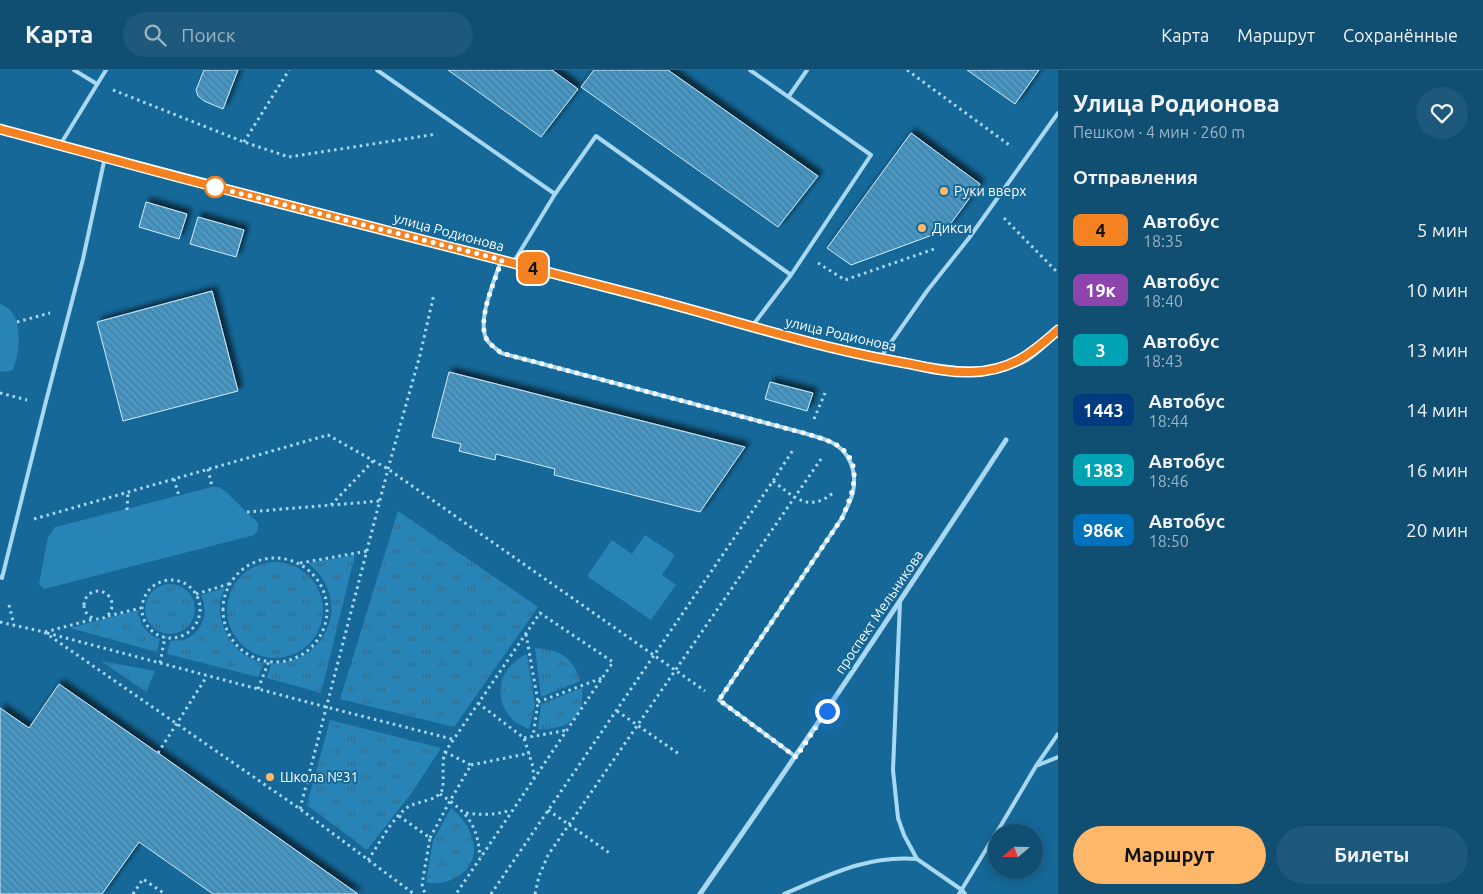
<!DOCTYPE html>
<html lang="ru">
<head>
<meta charset="utf-8">
<style>
  body { margin:0; font-family:Ubuntu,sans-serif; background:#1e587a; color:#f1f3f6; height:100vh; display:flex; flex-direction:column; font-size:19px; white-space:nowrap }
  * { box-sizing:border-box; margin:0 }
  p { font-size:16px; color:#9cb4c4 }
  .icon { flex:none; width:28px; height:28px; fill:none; stroke:currentColor; stroke-width:2; stroke-linecap:round; stroke-linejoin:round }
  .map { position:relative; flex:1; overflow:hidden }
  .panel { display:flex; flex-direction:column; background:#104e72; width:425px }
  .panel>* { flex:none }
  .badge { padding:0 10px; border-radius:8px; font-size:18px; line-height:32px }
  .needle { width:32px; rotate:250deg }
  .controls { position:absolute; left:988px; top:754px; display:grid; gap:10px }
  .controls a { display:grid; place-items:center; width:55px; height:55px; border-radius:50%; background:#104e72; box-shadow:0 2px 12px #0003,0 0 0 1px #306584; font-size:25px }
  .you { position:absolute; width:25px; height:25px; margin:-12px; border:4px solid #fff; border-radius:50%; background:#1a73e8; box-shadow:0 0 0 8px #1a73e833 }
  .map>.badge { position:absolute; translate:-50% -50%; box-shadow:0 0 0 2px #fff }
  h2 { padding:0 15px; font-size:19px; line-height:45px }
  .round { display:grid; place-items:center; flex:none; width:52px; height:52px; border-radius:26px; background:#1e587a }
  .headline { display:flex; align-items:center; justify-content:space-between; height:85px; padding:0 15px }
  h1 { font-size:24px; font-weight:600; line-height:38px }
  .action { display:flex; gap:10px; margin-top:auto; padding:10px 15px }
  .action a { flex:1; height:58px; border-radius:30px; background:#ffb769; color:#111; font-size:20px; font-weight:600; line-height:58px; text-align:center }
  .action a+a { background:#1e587a; color:#f1f3f6 }
  ul { padding:0; list-style:none }
  li { display:flex; align-items:center; gap:15px; height:60px; padding:0 15px }
  li div { flex:1 }
  li b { display:block; font-size:19px }
  li em { font-style:normal }
  li .badge { min-width:55px; font-weight:700; text-align:center }
  header { display:flex; align-items:center; gap:30px; box-sizing:border-box; height:70px; padding:0 25px; background:#104e72; border-bottom:1px solid #306584 }
  header strong { font-size:24px }
  nav { display:flex; gap:28px; margin-inline-start:auto; font-size:18px }
  .search { width:350px; height:45px; background:#1e587a; display:flex; align-items:center; gap:12px; box-sizing:border-box; padding:0 18px; border-radius:28px; color:#9cb4c4; font-size:19px }
  main { display:flex; flex:1; min-height:0 }
  .map>svg:first-child { display:block }
  .grass { fill:url(#grass-tufts) }
  .park { fill:#2884b6 }
  .building { fill:url(#building-back-hatch); stroke:#d0edfd; filter:url(#shadow) }
  .lines { fill:none; stroke-linecap:round; stroke-linejoin:round }
  .path { stroke:#a8d8f2; stroke-width:3; stroke-dasharray:2.5 4; stroke-linecap:butt }
  .service { stroke:#a8d8f2; stroke-width:4 }
  .minor { stroke:#a8d8f2; stroke-width:5 }
  .tertiary { stroke:#a8d8f2; stroke-width:9 }
  .line-casing { stroke:#fff; stroke-width:11 }
  .line { stroke:#f58220; stroke-width:8 }
  .walk { stroke:#fff; stroke-width:5; stroke-dasharray:0 9 }
  .stop-dot { fill:#fff; stroke:#f58220; stroke-width:2.5 }
  .poi-dot { fill:#ffb769; stroke:#156898; stroke-width:2 }
  .labels { text-anchor:middle; stroke-width:4; stroke-linejoin:round; paint-order:stroke }
  .poi-label { font-size:14px; fill:#fff; stroke:#156898; text-anchor:start }
  .street-label { font-size:14px; fill:#fff; stroke:#156898 }
</style>
</head>
<body>
<header>
<strong>Карта</strong>
<div class="search"><svg class="icon" aria-label="search" viewBox="0 0 24 24"><circle cx="10" cy="10" r="6"/><path d="M15 15l6 6"/></svg>Поиск</div>
<nav><a>Карта</a><a>Маршрут</a><a>Сохранённые</a></nav>
</header>
<main>
<div class="map">
<svg width="1058" height="824" viewBox="0 0 1058 824">
  <defs>
    <pattern id="grass-tufts" width="24" height="20" patternUnits="userSpaceOnUse" patternTransform="scale(1.25)"><rect width="24" height="20" fill="#2884b6"/><path d="M3 7l-1-3M5 7V3M7 7l1-3M15 17l-1-3M17 17v-4M19 17l1-3" fill="none" stroke="#386b86"/></pattern>
    <pattern id="building-back-hatch" width="6" height="6" patternUnits="userSpaceOnUse" patternTransform="scale(1.25)"><rect width="6" height="6" fill="#4696c3"/><path d="M-1 5l2 2M0 0l6 6M5-1l2 2" fill="none" stroke="#487c99"/></pattern>
    <filter id="shadow"><feDropShadow dx="4.5" dy="-4.5" stdDeviation="2.5" flood-color="#0009"/></filter>
  </defs>
  <rect width="100%" height="100%" fill="#156898"/>
  <!-- grass -->
  <path class="grass" d="M398,441L538,537L454,657L340,629Z
    M355,485L321,623L267,608L271,594C277,593 284,593 290,591C336,577 346,522 308,493Z
    M227 540a48 48 0 1 1 96 0a48 48 0 1 1-96 0Z
    M145 539a25 25 0 1 1 50 0a25 25 0 1 1-50 0Z
    M225,518C223,523 221,528 220,534C218,560 238,589 264,593L258,607L167,584L170,571C176,570 181,571 186,569C203,562 209,541 201,525Z
    M138,540C140,554 146,565 160,569L157,582L70,558Z
    M535,578C559,580 573,586 580,611L541,627Z
    M527,584L535,635L529,659C524,656 516,654 512,649C491,626 500,596 527,584Z
    M101,591L155,601L146,622Z
    M582,618C584,638 578,652 558,657C551,659 545,660 538,659L541,634Z
    M330,650L441,678L413,721L367,780L307,735Z
    M451,738C475,757 487,793 453,809C445,813 436,815 426,812L433,771Z"/>
  <!-- park -->
  <path class="park" d="M0,234C25,242 20,281 13,300L6,302L0,301Z
    M212,417H219L225,421L258,453V460L254,465L44,519L39,514L48,467L55,457Z
    M645,465L675,485L662,505L676,515L651,550L587,506L612,470L632,484Z"/>
  <!-- building -->
  <path class="building" d="M204,0H238L223,39L204,31L198,26L196,20Z
    M448,0H552L578,19L541,67Z
    M594,0H668L818,106L778,157L581,17Z
    M967,0H1039L1015,34Z
    M911,63L980,114L946,160L851,195L827,178Z
    M146,132L187,144L179,169L139,157Z
    M198,147L244,160L236,187L190,174Z
    M212,221L238,321L123,351L97,252Z
    M449,302L745,377L700,442L554,405L555,399L496,384L495,390L459,381L461,374L432,367Z
    M770,312L813,323L807,341L765,329Z
    M59,614L158,683L358,824H213L139,772L102,824H0V638L29,658Z"/>
  <g class="lines">
    <!-- path -->
    <path class="path" d="M907,0L1012,77
      M113,20L244,72L289,87L437,64
      M244,72L289,0
      M1004,148L1058,203
      M818,193L845,210L937,178
      M17,252L50,243
      M0,323L27,330
      M814,349L825,323
      M208,399L212,417
      M174,409L179,426
      M773,411C794,427 808,443 833,423
      M331,435L373,391
      M127,440L128,422
      M247,442L380,431
      M34,449L328,365L388,399L705,621
      M223 540a52 52 0 1 1 104 0a52 52 0 1 1-104 0Z
      M300,493L368,481
      M142 539a29 29 0 1 1 58 0a29 29 0 1 1-58 0Z
      M84 535a14 14 0 1 1 28 0a14 14 0 1 1-28 0Z
      M196,524L232,513
      M9,535L14,555
      M108,546L141,538
      M0,552L44,562L300,739L414,824
      M45,562L94,549
      M47,563L326,637L452,669
      M526,564L538,632L533,667
      M160,593L165,567
      M258,619L269,591
      M538,632L602,608
      M478,633L524,668L533,697L534,710
      M617,641L679,684
      M524,668L568,660
      M445,682L471,695L450,731C471,747 478,760 480,787
      M158,683L207,606
      M471,695L530,683
      M300,739L388,399L420,285L434,224
      M548,740L611,784
      M466,743C482,745 496,745 511,740
      M399,746L430,768L422,814L425,824
      M430,768L450,731L440,724
      M368,790C380,773 391,749 408,737C417,731 438,731 442,720C445,711 441,694 445,682L540,543L613,592L456,824
      M133,824L143,809L165,824
      M491,824L773,411L793,380L795,381
      M535,824L539,806L548,785L821,389"/>
    <!-- service -->
    <path class="service" d="M74,0L97,14
      M377,0L555,124
      M750,0L871,85L791,205L753,255
      M789,26L807,0
      M60,75L106,0
      M501,190C495,210 476,251 487,270C490,275 497,279 501,283L804,363C813,366 822,368 831,372C850,381 857,402 853,422C851,431 846,439 842,448L719,630L796,687
      M513,193L555,124L596,66L791,205
      M880,288L927,221L969,168L1058,43
      M0,507L2,508L45,335L83,189L105,87
      M900,532L893,700L898,748L904,765L917,789L962,820L965,824
      M1036,696L1058,687
      M997,762L1036,696L1058,664
      M784,824C829,805 867,785 917,789
      M959,824L996,763"/>
    <!-- minor -->
    <path class="minor" d="M700,824C805,674 906,523 1006,370"/>
    <!-- tertiary -->
    <path class="tertiary" d="M0,59L831,277C858,283 886,289 913,294C951,301 987,307 1022,290C1036,283 1047,270 1058,260"/>
  </g>
  <g class="lines">
    <!-- line casing -->
    <g class="line-casing">
      <path id="line" d="M0,59C75,79 149,100 224,119C362,154 500,189 637,225C722,247 807,275 894,291C919,295 945,303 971,302C1010,301 1030,285 1058,260"/>
    </g>
    <!-- line -->
    <use href="#line" class="line"/>
    <!-- walk -->
    <path class="walk" d="M215,117L502,190C495,210 476,251 487,270C490,275 497,279 501,283L804,363C813,366 822,368 831,372C866,388 854,421 842,448L719,630L796,687L827,641"/>
  </g>
  <!-- markers -->
  <circle class="stop-dot" cx="215" cy="117" r="10"/>
  <g class="poi-dot">
    <circle cx="944" cy="121" r="5"/>
    <circle cx="922" cy="158" r="5"/>
    <circle cx="270" cy="707" r="5"/>
  </g>
  <g class="labels">
    <!-- poi labels -->
    <g class="poi-label">
      <text x="954" y="126">Руки вверх</text>
      <text x="932" y="163">Дикси</text>
      <text x="280" y="712">Школа №31</text>
    </g>
    <!-- street labels -->
    <g class="street-label">
      <text transform="translate(449 162) rotate(15)" y="5">улица Родионова</text>
      <text transform="translate(841 264) rotate(13)" y="5">улица Родионова</text>
      <text transform="translate(879 542) rotate(-56)" y="5">проспект Мельникова</text>
    </g>
  </g>
</svg>
<div class="controls">
<a><svg class="needle" viewBox="-14 -14 28 28"><path d="M0-13l5 13h-10z" fill="#e53935"/><path d="M0 13l5-13h-10z" fill="#9cb4c4"/></svg></a>
</div>
<div class="you" style="left:827px;top:641px"></div>
<b class="badge" style="left:533px;top:198px;background:#f58220;color:#111">4</b>
</div>
<section class="panel">
<div class="headline"><div><h1>Улица Родионова</h1><p>Пешком · 4 мин · 260 m</p></div><a class="round"><svg class="icon" aria-label="heart" viewBox="0 0 24 24"><path d="M12 20l-8-8c-3-5 5-10 8-4 3-6 11-1 8 4z"/></svg></a></div>
<h2>Отправления</h2>
<ul>
<li><span class="badge" style="background:#f58220;color:#111">4</span><div><b>Автобус</b><p>18:35</p></div><em>5 мин</em></li>
<li><span class="badge" style="background:#8e44ad;color:#fff">19к</span><div><b>Автобус</b><p>18:40</p></div><em>10 мин</em></li>
<li><span class="badge" style="background:#00a3b4;color:#fff">3</span><div><b>Автобус</b><p>18:43</p></div><em>13 мин</em></li>
<li><span class="badge" style="background:#003b80;color:#fff">1443</span><div><b>Автобус</b><p>18:44</p></div><em>14 мин</em></li>
<li><span class="badge" style="background:#00a3b4;color:#fff">1383</span><div><b>Автобус</b><p>18:46</p></div><em>16 мин</em></li>
<li><span class="badge" style="background:#0072bc;color:#fff">986к</span><div><b>Автобус</b><p>18:50</p></div><em>20 мин</em></li>
</ul>
<div class="action"><a>Маршрут</a><a>Билеты</a></div>
</section>
</main>
</body>
</html>
